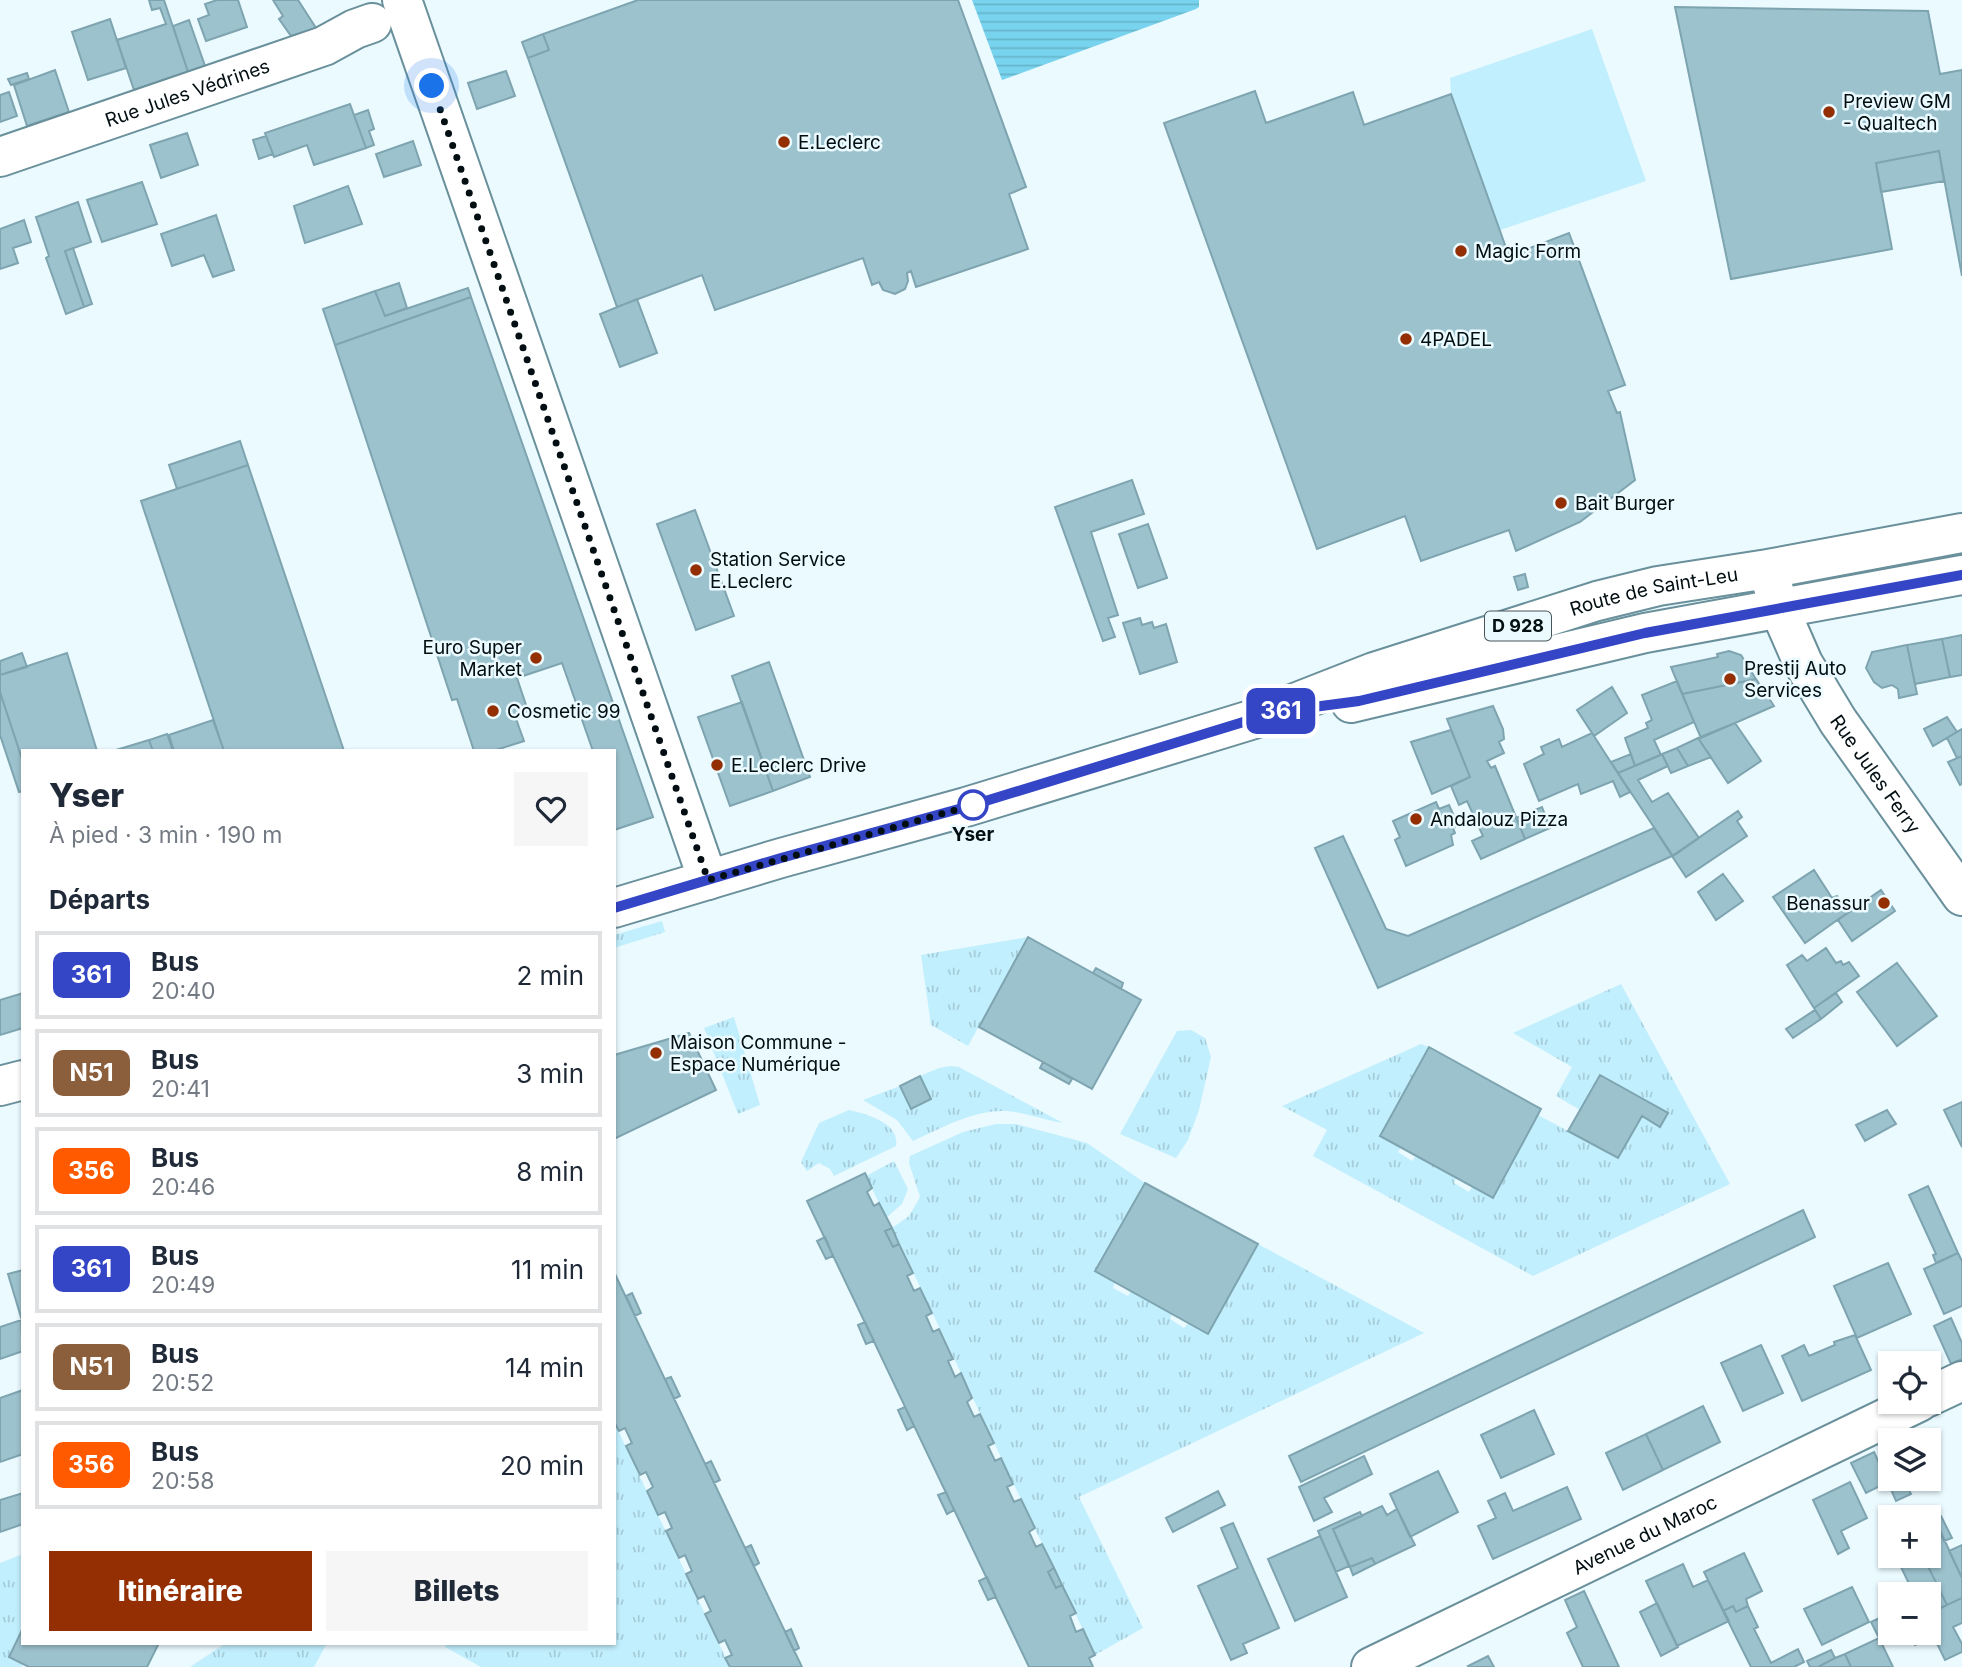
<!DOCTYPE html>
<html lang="fr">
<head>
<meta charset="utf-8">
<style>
  body { margin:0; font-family:Inter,sans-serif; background:#f6f6f7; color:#1f2937; height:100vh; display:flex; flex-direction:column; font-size:26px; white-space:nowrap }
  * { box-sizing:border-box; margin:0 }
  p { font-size:23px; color:#747a83 }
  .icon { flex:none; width:38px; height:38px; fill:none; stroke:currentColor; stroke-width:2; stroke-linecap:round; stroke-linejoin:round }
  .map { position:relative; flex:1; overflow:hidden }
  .details { position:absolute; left:21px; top:749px; width:595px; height:896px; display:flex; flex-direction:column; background:#fff; border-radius:0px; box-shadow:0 2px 5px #0004 }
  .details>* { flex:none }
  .badge { padding:0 14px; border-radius:10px; font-size:24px; line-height:46px }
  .controls { position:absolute; left:1878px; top:1351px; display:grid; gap:14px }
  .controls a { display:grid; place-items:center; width:63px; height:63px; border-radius:0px; background:#fff; box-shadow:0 2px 5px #0004; font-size:35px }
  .you { position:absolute; width:35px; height:35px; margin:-18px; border:5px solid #fff; border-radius:50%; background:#1a73e8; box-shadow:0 0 0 10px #1a73e833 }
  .map>.badge { position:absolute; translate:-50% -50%; box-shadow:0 0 0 4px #fff }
  h2 { padding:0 28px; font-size:26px; line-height:63px }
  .round { display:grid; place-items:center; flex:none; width:74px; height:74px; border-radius:0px; background:#f6f6f7 }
  .head { display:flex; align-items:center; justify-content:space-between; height:119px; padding:0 28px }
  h1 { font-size:33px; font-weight:800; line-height:52px }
  .primary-button { display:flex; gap:14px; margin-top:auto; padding:14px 28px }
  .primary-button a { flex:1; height:80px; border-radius:0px; background:#942e03; color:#fff; font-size:28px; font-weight:800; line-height:80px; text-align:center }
  .primary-button a+a { background:#f6f6f7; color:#1f2937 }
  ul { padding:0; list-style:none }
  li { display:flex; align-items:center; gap:21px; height:88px; margin:0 14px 10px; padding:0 14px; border:4px solid #e0e1e3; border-radius:0px }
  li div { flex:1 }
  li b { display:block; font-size:26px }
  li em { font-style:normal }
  li .badge { min-width:77px; font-weight:700; text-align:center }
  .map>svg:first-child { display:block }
  .grass { fill:url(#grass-tufts) }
  .garden { fill:#c2effd }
  .water { fill:url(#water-rules) }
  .building { fill:#9cc2ce; stroke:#7ea4b0; stroke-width:2 }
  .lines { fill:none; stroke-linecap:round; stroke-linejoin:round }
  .minor-casing { stroke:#6a909b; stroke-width:42 }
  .major-casing { stroke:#6a909b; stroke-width:42 }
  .minor { stroke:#fff; stroke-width:38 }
  .major { stroke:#fff; stroke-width:38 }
  .line-casing { stroke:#fff; stroke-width:16 }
  .line { stroke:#3445c6; stroke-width:10 }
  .walk { stroke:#020e12; stroke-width:7; stroke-dasharray:0 12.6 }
  .poi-dot { fill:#942e03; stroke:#eafaff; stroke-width:2.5 }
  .stop-dot { fill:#fff; stroke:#3445c6; stroke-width:3.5 }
  .labels { text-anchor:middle; stroke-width:5; stroke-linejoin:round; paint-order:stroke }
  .shield { fill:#eafaff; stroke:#485559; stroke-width:2 }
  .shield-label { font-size:18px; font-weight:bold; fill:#020e12 }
  .street-label { font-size:19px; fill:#020e12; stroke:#eafaff }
  .poi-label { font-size:19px; fill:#020e12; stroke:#eafaff; text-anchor:start }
  .stop-label { font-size:19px; font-weight:bold; fill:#020e12; stroke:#eafaff }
</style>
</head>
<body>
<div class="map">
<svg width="1962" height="1667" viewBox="0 0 1962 1667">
  <defs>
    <pattern id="grass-tufts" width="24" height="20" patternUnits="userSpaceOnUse" patternTransform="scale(1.75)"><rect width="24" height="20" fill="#c2effd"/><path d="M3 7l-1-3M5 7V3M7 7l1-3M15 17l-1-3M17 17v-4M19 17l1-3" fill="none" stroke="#a5ccd8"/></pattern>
    <pattern id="water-rules" width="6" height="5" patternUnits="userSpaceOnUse" patternTransform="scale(1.75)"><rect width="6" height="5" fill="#78d4ee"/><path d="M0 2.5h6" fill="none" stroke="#66b5cb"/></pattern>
  </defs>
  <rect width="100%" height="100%" fill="#eafaff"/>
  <!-- grass -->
  <path class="grass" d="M662,921L665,932L614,948V935Z
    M1028,937L968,1046L931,1025L921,955Z
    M1621,984L1730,1184L1533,1276L1313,1156L1327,1130L1282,1106L1421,1044L1429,1047L1381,1136L1401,1147L1398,1152L1412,1161L1416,1156L1456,1178L1454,1183L1469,1192L1472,1187L1493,1198L1538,1115L1568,1131L1580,1110L1556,1096L1572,1067L1513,1033Z
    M734,1017L760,1105L738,1114L704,1028Z
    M1191,1030L1205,1038L1211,1057L1199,1110L1188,1140L1176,1158L1120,1134L1177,1031Z
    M950,1066L959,1067L1063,1123C1044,1120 1024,1112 1005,1111C972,1110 942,1128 913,1141L897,1120L863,1100L900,1086L912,1108L931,1099L920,1076L939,1068Z
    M849,1110C867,1114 900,1123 896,1146L834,1176L830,1169L819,1163L807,1171L801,1162L819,1123Z
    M996,1124H1016L1087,1143L1145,1183L1096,1271L1115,1282L1113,1288L1128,1296L1131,1291L1172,1314L1170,1319L1184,1328L1258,1244L1424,1333L1079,1497L1143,1628L1095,1655L892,1228L909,1216L920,1197L909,1163L910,1156L963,1132Z
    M894,1161L908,1189L902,1204L886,1218L866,1176Z
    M614,1422L730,1667H481L445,1647L447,1643H614Z
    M23,1554V1628L9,1656L22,1663V1667H0V1563Z
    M226,1643H327L314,1667H190Z"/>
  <!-- garden -->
  <path class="garden" d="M1592,29L1646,181L1500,230L1451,94L1450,78Z"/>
  <!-- water -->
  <path class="water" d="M972,0H1199V7L1196,9L1002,80Z"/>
  <!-- building -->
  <path class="building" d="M149,0H164L188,72L134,90L117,40L166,24L160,8L152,10Z
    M238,0L247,27L206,41L198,19L209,15L205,4L217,0Z
    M273,0H298L316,28L291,36L279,19L283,16Z
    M638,0H958L1026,187L1009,194L1028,249L916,287L911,271L907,273L908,281L905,289L895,294L883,290L879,282L872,285L863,258L715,310L702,275L617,307L528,58L549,50L543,34Z
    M1675,7L1928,11L1940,74L1962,70V276L1939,151L1876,163L1892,249L1731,279Z
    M110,19L126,68L88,80L72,32Z
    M189,20L205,66L188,72L173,26Z
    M543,34L549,50L528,58L522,42Z
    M55,70L69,112L27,126L14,85Z
    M506,71L515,96L477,109L468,83Z
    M27,73L29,79L11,85L8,79Z
    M1255,91L1266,123L1353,92L1364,125L1451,94L1509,256L1569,233L1625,385L1608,391L1617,413L1620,412L1635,480L1580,522L1516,551L1509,530L1421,561L1405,516L1317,549L1164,123Z
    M9,92L17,116L0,122V95Z
    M350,104L366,148L314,165L307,145L274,157L265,133Z
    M368,110L374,129L369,131L374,145L366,148L354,115Z
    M187,133L198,165L161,178L150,145Z
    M266,136L273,154L259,159L253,140Z
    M413,141L421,165L384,177L376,154Z
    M1939,151L1944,181L1881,192L1876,163Z
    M142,182L157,224L102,242L87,200Z
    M348,186L362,224L305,243L294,206Z
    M78,202L91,242L65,251L84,307L66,314L46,258L49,256L36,217Z
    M216,215L234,270L213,277L204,255L172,266L161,234Z
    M24,220L31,242L13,248L18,263L0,269V229Z
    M73,248L92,304L84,307L65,251Z
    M399,283L407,308L385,316L375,291Z
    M468,288L471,297L335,345L323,309L375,291L385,316Z
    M471,297L653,817L614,830V751H593L562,663L517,678L528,711L515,716L524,741L493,751H474L457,699L452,700L335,345Z
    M637,299L657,353L620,367L600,314Z
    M240,441L248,465L177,489L169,465Z
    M248,465L344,751H224L141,501Z
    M1132,480L1144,514L1091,532L1118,615L1108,618L1115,637L1103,641L1055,507Z
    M695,510L734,616L696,630L657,524Z
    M1148,524L1167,578L1138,588L1119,534Z
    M1525,574L1528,587L1518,590L1514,577Z
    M1140,618L1142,625L1152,622L1154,628L1166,624L1177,662L1140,674L1123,623Z
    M1962,635V675L1950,677L1942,639Z
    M1942,639L1950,677L1915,684L1907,645Z
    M1907,645L1917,694L1899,698L1898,689L1892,685L1882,688L1874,682L1866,668L1872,652Z
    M1729,651L1741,655L1756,679L1682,694L1671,667L1718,657L1717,654Z
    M22,653L27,667L0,675V661Z
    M67,653L97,751H23V762L0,692V675Z
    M769,662L810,777L773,791L732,676Z
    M1756,679L1774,706L1701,738L1682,694Z
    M1677,681L1694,722L1654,740L1661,755L1635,766L1625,738L1648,728L1646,723L1652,720L1642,695Z
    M1612,687L1627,713L1594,736L1577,710Z
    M0,692L23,762V791L19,792L0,735Z
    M742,702L773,791L730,806L698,717Z
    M1493,706L1503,729L1504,739L1499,742L1504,753L1487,761L1491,768L1495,766L1525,839L1481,859L1472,841L1483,836L1467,801L1459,805L1451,786L1470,777L1447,719Z
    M1947,717L1957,732L1933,746L1924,729Z
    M213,720L224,751H174L169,735Z
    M1735,723L1761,761L1728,783L1698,738Z
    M1962,729V756L1957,758L1947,738Z
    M1451,730L1470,777L1432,794L1411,742Z
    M1592,733L1630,792L1620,797L1613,781L1581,794L1578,784L1539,801L1524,764L1544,754L1541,747L1559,739L1562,747Z
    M167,734L173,751H153L149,740Z
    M1698,738L1711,757L1688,766L1677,748Z
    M149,740L153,751H116V750Z
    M1677,748L1688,766L1671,773L1662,754Z
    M1631,754L1635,766L1618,773L1611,762Z
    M1662,754L1668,766L1638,780L1652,802L1668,793L1699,838L1673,856L1618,773Z
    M1962,756V784L1960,785L1948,762Z
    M1436,802L1439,809L1449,805L1458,825L1453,828L1455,833L1451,835L1453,845L1406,866L1395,840L1400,837L1393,821Z
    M1542,807L1550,828L1525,839L1516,818Z
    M1738,811L1742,817L1737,821L1747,836L1686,877L1672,856Z
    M1654,828L1672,856L1378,988L1315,848L1343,836L1386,929L1408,936Z
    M1814,870L1832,898L1837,896L1847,913L1805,943L1773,897Z
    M1723,874L1743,901L1716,920L1698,892Z
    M1881,890L1895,911L1852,941L1838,920Z
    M1028,937L1141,1000L1092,1089L979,1027Z
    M1826,948L1836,963L1841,961L1843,965L1849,962L1859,976L1814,1008L1787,965L1802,955L1807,961Z
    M1897,963L1937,1016L1897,1046L1857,992Z
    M1096,968L1123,983L1121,989L1093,973Z
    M23,993V1028L0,1035V1000Z
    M1836,993L1842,1002L1821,1019L1814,1008Z
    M1815,1010L1821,1019L1793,1038L1786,1029Z
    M689,1033L716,1090L614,1139V1055Z
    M1429,1047L1541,1109L1493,1198L1380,1136Z
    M1043,1062L1072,1079L1069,1084L1040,1068Z
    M1600,1075L1668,1113L1660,1127L1642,1116L1618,1158L1568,1131Z
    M920,1076L931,1099L911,1109L900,1086Z
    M1962,1102V1147L1944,1110Z
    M1887,1110L1896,1124L1865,1141L1856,1125Z
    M865,1173L872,1188L867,1192L874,1206L879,1203L892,1228L885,1231L893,1247L899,1244L913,1273L907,1276L914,1291L920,1288L932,1313L926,1316L933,1332L939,1329L953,1359L948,1361L955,1377L961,1373L972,1398L967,1402L974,1417L980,1414L994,1443L988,1446L995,1461L1001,1458L1013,1484L1007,1487L1014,1502L1021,1499L1035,1528L1029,1532L1036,1547L1042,1544L1054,1568L1048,1572L1056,1588L1062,1585L1076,1613L1070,1616L1076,1632L1083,1629L1095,1655L1089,1658L1093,1667H1029L807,1201Z
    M1145,1183L1258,1244L1208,1334L1095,1271Z
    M1928,1186L1958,1253L1936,1263L1933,1255L1936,1254L1909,1195Z
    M1803,1210L1815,1237L1301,1482L1289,1456Z
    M892,1228L899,1244L893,1247L885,1231Z
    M825,1237L833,1256L826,1259L817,1241Z
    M1958,1253L1962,1261V1306L1944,1314L1924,1269Z
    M1888,1263L1911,1314L1857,1338L1834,1286Z
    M23,1270V1324L8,1274Z
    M614,1272L745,1548L802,1667H730L725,1658L732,1655L725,1640L719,1643L705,1614L711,1611L704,1596L698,1599L686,1574L692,1571L685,1555L679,1558L666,1531L672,1528L665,1512L658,1515L647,1491L653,1487L646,1472L640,1475L626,1446L632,1443L625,1428L619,1431L614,1422Z
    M632,1293L641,1313L635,1316L626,1296Z
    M1951,1318L1962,1343V1359L1951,1364L1934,1326Z
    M21,1320L23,1351L0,1359V1327Z
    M865,1322L874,1341L866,1344L858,1325Z
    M1855,1335L1871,1370L1802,1401L1782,1356L1804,1345L1809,1356L1835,1345L1834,1342Z
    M1761,1345L1783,1393L1743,1411L1721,1363Z
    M671,1377L680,1396L674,1399L665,1379Z
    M23,1390V1454L0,1462V1398Z
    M1703,1406L1720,1442L1663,1470L1646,1434Z
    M905,1407L914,1426L907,1430L898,1410Z
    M1534,1410L1554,1454L1501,1478L1481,1435Z
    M1646,1434L1663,1470L1623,1490L1606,1453Z
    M1874,1452L1888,1482L1866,1493L1851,1463Z
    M1364,1456L1372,1474L1324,1498L1332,1512L1314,1521L1299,1487Z
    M711,1461L720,1480L714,1483L705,1464Z
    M1438,1471L1458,1512L1410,1537L1390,1494Z
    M1890,1476V1479H1903L1911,1494L1896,1501L1886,1478Z
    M1850,1482L1867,1518L1841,1531L1849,1548L1838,1554L1813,1500Z
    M1567,1487L1581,1519L1493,1559L1478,1526L1496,1518L1488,1501L1505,1493L1513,1511Z
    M1218,1491L1225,1505L1173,1532L1166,1518Z
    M946,1492L954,1510L947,1514L938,1495Z
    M23,1493V1524L0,1532V1500Z
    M1382,1506L1387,1515L1397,1509L1415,1545L1375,1564L1372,1558L1350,1567L1333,1529Z
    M1360,1512L1362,1516L1333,1529L1349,1566L1336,1572L1318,1531Z
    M1941,1516L1952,1538L1944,1541L1934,1519Z
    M1233,1523L1279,1628L1243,1644L1247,1653L1231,1660L1198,1586L1238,1568L1221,1528Z
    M1937,1524L1962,1578V1598L1947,1605L1923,1556H1928V1549L1938,1544L1932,1527Z
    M1320,1536L1347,1597L1295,1621L1268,1559Z
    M751,1545L759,1563L754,1566L745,1548Z
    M1962,1545V1578L1949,1551Z
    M1744,1553L1762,1591L1746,1599L1748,1606L1736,1612L1733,1606L1723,1611L1704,1572Z
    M1914,1556H1923L1947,1605L1928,1614V1594H1914L1899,1563Z
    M1372,1558L1375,1564L1353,1575L1350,1567Z
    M1683,1564L1693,1587L1708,1580L1729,1621L1677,1646L1646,1581Z
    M1054,1568L1062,1585L1056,1588L1048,1572Z
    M987,1577L996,1597L988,1600L979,1581Z
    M1852,1587L1869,1622L1822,1645L1804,1609Z
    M1584,1591L1619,1667H1583L1567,1633L1577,1627L1565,1600Z
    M1962,1598V1623L1953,1627L1962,1644V1652L1945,1660L1928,1625V1614Z
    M1657,1603L1678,1647L1661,1656L1640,1612Z
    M1733,1606L1736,1612L1748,1606L1758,1627L1754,1629L1771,1663L1798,1649L1804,1662L1794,1667H1751L1723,1611Z
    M1890,1613V1633L1879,1638L1871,1622Z
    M1928,1625L1934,1636L1915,1645L1909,1633H1928Z
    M23,1628V1643H159L147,1667H29L9,1657Z
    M791,1629L799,1648L794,1651L785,1632Z
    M1879,1638L1893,1667H1851L1845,1654Z
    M1831,1650L1835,1658L1818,1667H1810L1807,1661Z
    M1845,1654L1851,1667H1818L1835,1658Z
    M1488,1656L1494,1667H1469L1468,1666Z"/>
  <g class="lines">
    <!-- minor casing -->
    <g class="minor-casing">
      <g id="minor">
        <path d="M402,0L708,880"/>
        <path id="s1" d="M0,157L324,46L355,29L372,23"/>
        <path id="s2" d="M1770,576L1779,608L1803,663L1838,721L1962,896"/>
        <path d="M1928,1397L1962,1381"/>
        <path id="s3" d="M1371,1667L1919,1402"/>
      </g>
    </g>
    <!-- major casing -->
    <g class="major-casing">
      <g id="major">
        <path d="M1351,703L1645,633L1962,575"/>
        <path id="s4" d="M614,908L781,858L966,807L1254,719L1374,672L1597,601L1658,586L1768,569L1962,533"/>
        <path d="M0,1086L23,1080"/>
      </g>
    </g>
    <!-- minor -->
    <use href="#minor" class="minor"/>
    <!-- major -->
    <use href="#major" class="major"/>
  </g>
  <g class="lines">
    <!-- line casing -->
    <g class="line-casing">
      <path id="line" d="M614,908L781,858L966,807L1276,712L1359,701L1645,633L1962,575"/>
    </g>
    <!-- line -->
    <use href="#line" class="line"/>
    <!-- walk -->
    <path class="walk" d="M432,86L708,880L973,805"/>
  </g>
  <!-- markers -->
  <g class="poi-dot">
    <circle cx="1829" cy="112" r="7"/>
    <circle cx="784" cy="142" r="7"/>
    <circle cx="1461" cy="251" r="7"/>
    <circle cx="1406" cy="339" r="7"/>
    <circle cx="1561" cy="503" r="7"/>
    <circle cx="696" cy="570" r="7"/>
    <circle cx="536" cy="658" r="7"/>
    <circle cx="1730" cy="679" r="7"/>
    <circle cx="493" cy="711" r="7"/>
    <circle cx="717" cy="765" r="7"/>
    <circle cx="1416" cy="819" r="7"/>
    <circle cx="1884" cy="903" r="7"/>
    <circle cx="656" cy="1053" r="7"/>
  </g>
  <circle class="stop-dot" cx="973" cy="805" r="14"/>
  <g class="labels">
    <!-- shield labels -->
    <rect class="shield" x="1485" y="611.5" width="66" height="29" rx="5"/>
    <g class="shield-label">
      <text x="1518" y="632">D 928</text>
    </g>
    <!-- street labels -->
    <g class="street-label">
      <text dy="7" stroke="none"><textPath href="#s1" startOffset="198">Rue Jules Védrines</textPath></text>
      <text dy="7" stroke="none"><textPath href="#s4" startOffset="1088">Route de Saint-Leu</textPath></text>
      <text dy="7" stroke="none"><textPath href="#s2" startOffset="226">Rue Jules Ferry</textPath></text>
      <text dy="7" stroke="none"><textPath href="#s3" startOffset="304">Avenue du Maroc</textPath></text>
    </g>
    <!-- poi labels -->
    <g class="poi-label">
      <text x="1843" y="108">Preview GM<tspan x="1843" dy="22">- Qualtech</tspan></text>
      <text x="798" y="149">E.Leclerc</text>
      <text x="1475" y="258">Magic Form</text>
      <text x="1420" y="346">4PADEL</text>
      <text x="1575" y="510">Bait Burger</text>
      <text x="710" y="566">Station Service<tspan x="710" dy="22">E.Leclerc</tspan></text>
      <text x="522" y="654" text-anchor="end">Euro Super<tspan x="522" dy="22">Market</tspan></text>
      <text x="1744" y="675">Prestij Auto<tspan x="1744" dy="22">Services</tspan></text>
      <text x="507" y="718">Cosmetic 99</text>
      <text x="731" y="772">E.Leclerc Drive</text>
      <text x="1430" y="826">Andalouz Pizza</text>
      <text x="1870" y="910" text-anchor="end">Benassur</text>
      <text x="670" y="1049">Maison Commune -<tspan x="670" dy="22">Espace Numérique</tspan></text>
    </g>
    <!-- stop labels -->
    <g class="stop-label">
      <text x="973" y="841">Yser</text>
    </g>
  </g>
</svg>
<div class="controls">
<a><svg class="icon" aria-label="locate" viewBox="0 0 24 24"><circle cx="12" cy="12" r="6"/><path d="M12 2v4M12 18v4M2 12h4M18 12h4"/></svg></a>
<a><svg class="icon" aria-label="layers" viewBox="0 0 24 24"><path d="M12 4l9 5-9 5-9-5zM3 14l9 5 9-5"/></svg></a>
<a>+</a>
<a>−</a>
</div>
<div class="you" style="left:432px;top:86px"></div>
<b class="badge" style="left:1281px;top:711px;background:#3445c6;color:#fff">361</b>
<section class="details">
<div class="head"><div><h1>Yser</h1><p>À pied · 3 min · 190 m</p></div><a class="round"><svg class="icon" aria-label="heart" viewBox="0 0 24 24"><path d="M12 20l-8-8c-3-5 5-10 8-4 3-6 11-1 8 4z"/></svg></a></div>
<h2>Départs</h2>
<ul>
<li><span class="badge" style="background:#3445c6;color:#fff">361</span><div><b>Bus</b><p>20:40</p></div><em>2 min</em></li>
<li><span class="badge" style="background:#8b5e3c;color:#fff">N51</span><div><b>Bus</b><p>20:41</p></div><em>3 min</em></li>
<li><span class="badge" style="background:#ff5a00;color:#fff">356</span><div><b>Bus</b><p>20:46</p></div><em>8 min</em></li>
<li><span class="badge" style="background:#3445c6;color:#fff">361</span><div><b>Bus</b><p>20:49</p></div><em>11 min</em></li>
<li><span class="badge" style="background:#8b5e3c;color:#fff">N51</span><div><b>Bus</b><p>20:52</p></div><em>14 min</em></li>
<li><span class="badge" style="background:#ff5a00;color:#fff">356</span><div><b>Bus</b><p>20:58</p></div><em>20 min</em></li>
</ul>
<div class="primary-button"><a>Itinéraire</a><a>Billets</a></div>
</section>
</div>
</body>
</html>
